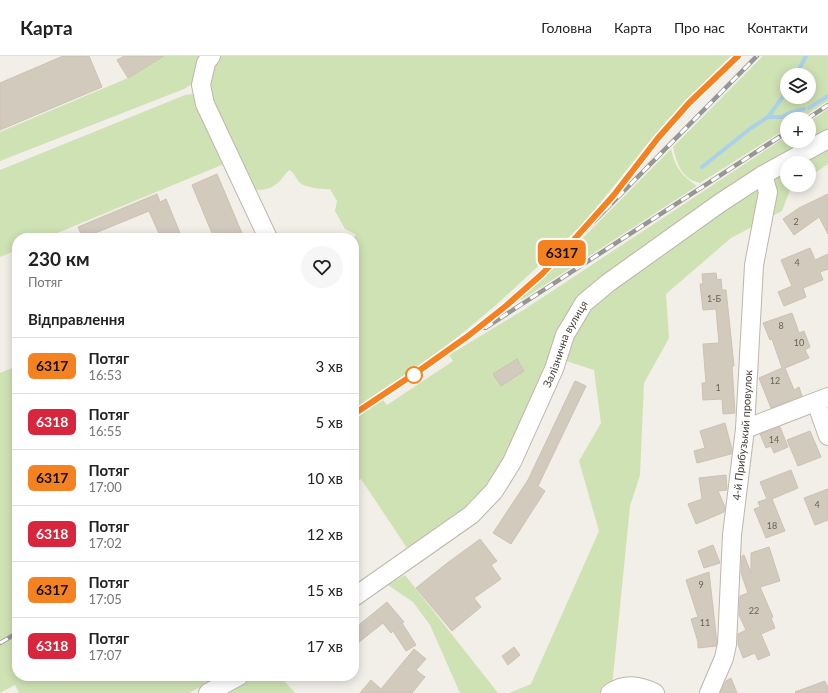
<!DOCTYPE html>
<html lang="uk">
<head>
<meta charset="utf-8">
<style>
  body { margin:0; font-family:Lato,sans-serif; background:#f6f6f6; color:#222; height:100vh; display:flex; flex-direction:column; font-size:15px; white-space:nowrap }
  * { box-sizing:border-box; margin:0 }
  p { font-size:13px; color:#767676 }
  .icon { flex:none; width:22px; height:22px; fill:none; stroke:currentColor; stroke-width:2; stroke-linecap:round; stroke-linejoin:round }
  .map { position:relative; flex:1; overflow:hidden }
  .sheet { position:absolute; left:12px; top:177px; width:347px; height:448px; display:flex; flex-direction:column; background:#fff; border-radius:16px; box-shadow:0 2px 10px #0003 }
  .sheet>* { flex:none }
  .badge { padding:0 8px; border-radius:6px; font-size:14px; line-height:26px }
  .fabs { position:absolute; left:780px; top:12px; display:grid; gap:8px }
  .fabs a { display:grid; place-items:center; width:36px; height:36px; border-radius:50%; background:#fff; box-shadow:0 2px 10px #0003; font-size:20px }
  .map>.badge { position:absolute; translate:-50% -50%; box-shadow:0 0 0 2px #fff }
  h2 { padding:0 16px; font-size:15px; line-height:36px }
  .round { display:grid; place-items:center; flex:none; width:42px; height:42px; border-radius:21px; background:#f6f6f6 }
  .head { display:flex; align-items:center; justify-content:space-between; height:68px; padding:0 16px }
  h1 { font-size:19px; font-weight:700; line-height:30px }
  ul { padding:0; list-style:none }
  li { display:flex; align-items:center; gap:12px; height:56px; padding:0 16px; border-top:1px solid #e0e0e0 }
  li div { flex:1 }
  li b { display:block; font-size:15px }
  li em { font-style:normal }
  li .badge { min-width:44px; font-weight:700; text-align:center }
  header { display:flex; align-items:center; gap:24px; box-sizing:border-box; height:56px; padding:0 20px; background:#fff; border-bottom:1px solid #e0e0e0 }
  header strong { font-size:19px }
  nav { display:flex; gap:22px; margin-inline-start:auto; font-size:14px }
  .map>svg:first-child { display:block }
  .green { fill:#cfe2b4; fill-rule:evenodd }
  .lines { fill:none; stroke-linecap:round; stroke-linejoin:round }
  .stream { stroke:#aad1e9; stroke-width:4 }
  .building { fill:#d3cabe; stroke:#cdc1b2 }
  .minor-casing { stroke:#bdb6ab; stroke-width:20 }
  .minor { stroke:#fff; stroke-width:18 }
  .rail-casing { stroke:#969696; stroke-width:4.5 }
  .rail { stroke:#fff; stroke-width:3; stroke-dasharray:9; stroke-linecap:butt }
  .line-casing { stroke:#fff; stroke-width:9 }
  .line { stroke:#f58220; stroke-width:6 }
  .stop-dot { fill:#fff; stroke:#f58220; stroke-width:2 }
  .labels { text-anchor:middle; stroke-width:3; stroke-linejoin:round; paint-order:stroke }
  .number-label { font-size:9px; fill:#686259 }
  .street-label { font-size:11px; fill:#453f37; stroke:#fff }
</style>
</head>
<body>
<header>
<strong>Карта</strong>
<nav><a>Головна</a><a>Карта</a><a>Про нас</a><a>Контакти</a></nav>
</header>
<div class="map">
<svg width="828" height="637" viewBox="0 0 828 637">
  <rect width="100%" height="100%" fill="#f2eee8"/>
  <!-- green -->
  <path class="green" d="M164,0H203L193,27L184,33L0,105V76L128,22Z
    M218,0H731L677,55L653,81L584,167L548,201L496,249L465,275L419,311L354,354V182H351L356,180L355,178L345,173L335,155L337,145L330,133C323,134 305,131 300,127C296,123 295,118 290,114C286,116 286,118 283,121C277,130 268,134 258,134L256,133L254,134L210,45L207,26Z
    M763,0H828V45L800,63H787V72L700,127C697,126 694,125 691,124C679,116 676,104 673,91ZM787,19H809V41H787Z
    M193,38L197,39L224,108L45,182H17V194L0,201V114L185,39Z
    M828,53V74L603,221L545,311L504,401L487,428L460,456L407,492L361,423L354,427V361L382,343L387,349L453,305L449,299L525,253L787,80V85H809V66Z
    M828,90V108L809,121V107H798Z
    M671,93C675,111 681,119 697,130L523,243L518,244L566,199Z
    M787,114V129H797L790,134L782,155L731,182L666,238L669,282L644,327L640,419L630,450L612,631L604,637H509L531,628L599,475L579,405L601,367L594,314L566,305L573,283L591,252L613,233L719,157Z
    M17,310V575L0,586V317Z
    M405,519L498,637H460L430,569L413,546L388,529Z
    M17,578V620H221L189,637H19L15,629L0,637V589Z
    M255,620H280L295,637H225Z"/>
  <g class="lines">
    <!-- stream -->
    <path class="stream" d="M796,19L806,0
      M809,52L828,40
      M768,61L787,35
      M702,111L751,72L768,61H782L790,57L804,53"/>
  </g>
  <!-- building -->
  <path class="building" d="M63,0H89L102,31L0,74V27Z
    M124,0H164L128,22L117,4Z
    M217,118L244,182H214L192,129Z
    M157,138L160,146L166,143L182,182H161L149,155L83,182L78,171Z
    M828,138V178L819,161L794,179L783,163L799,152Z
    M810,192L815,204L828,198V213L820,216L823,224L803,232L806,241L784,250L778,236L792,230L781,204Z
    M716,217L717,224L721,223L722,234H726L734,310H732L735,357L723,358L722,343L703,344L702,327H706L703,288L719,287L716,253L703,254L700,228H703L702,218Z
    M792,257L799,277L804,275L810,291L805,294L809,302L785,312L794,334L799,331L802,340L771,352L759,322L782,312L772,283L770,284L763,267Z
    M517,303L524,315L501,330L493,318Z
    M575,325L586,330L538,430L545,435L511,488L493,477L528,424Z
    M725,367L732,394L731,398L697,407L694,395L705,392L700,375Z
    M780,371L788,391L774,397L771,390L766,392L760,378Z
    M810,375L821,401L798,410L787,384Z
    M791,414L798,432L772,443L785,475L766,482L754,453L760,451L758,446L767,443L760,426Z
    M726,419L727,434L718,435L725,451L724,456L696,468L688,448L702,443L699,422Z
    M828,433V464L815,469L804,442Z
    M480,483L497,505L491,509L501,523L474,542L481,551L452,575L416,532L446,508Z
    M713,489L720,507L704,512L698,495Z
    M769,491L780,525L760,531L773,561L771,562L775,572L761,578L770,599L758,604L755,597L743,602L738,588V578L746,574L739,559L740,540L748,537L741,517L742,500L744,499L751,517V497Z
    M709,516L717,587L716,590L698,592V586L691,563L698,561L686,524Z
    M387,546L404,566L402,567L416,589L406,595L393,575L391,577L383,567L354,590V573Z
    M514,591L520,599L508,609L502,600Z
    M414,593L426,603L416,614L425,621L412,637H360L371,624L381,633Z
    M731,622L737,637H720L726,625Z
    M825,625L828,632V637H796L795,636Z"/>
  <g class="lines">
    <!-- minor casing -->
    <g class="minor-casing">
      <g id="minor">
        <path d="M211,0L206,7L201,29L205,48L268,182"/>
        <path d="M816,346L828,380"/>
        <path d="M745,373L828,341"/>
        <path id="s1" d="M354,541L471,459L494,435L512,406L554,313L565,279L584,247L608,227L720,147L763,119L828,83"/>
        <path d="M208,637L239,620"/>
        <path d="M610,637C625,627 639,629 655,637"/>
        <path id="s2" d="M709,637L724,602L727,588L732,479L745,373L754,209L768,136L763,119"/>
      </g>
    </g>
    <!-- minor -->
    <use href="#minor" class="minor"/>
    <!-- rail casing -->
    <g class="rail-casing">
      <path id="rail" d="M807,63L828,49
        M618,133L658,82L689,47L738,0
        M485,272L787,76
        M354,358C407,324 460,289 507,248C519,238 530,228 542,218L757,0
        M0,587L17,577"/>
    </g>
    <!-- rail -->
    <use href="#rail" class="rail"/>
  </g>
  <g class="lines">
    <!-- line casing -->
    <g class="line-casing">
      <path id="line" d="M354,358L420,314L468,280L507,249L542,218L571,187L613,140L658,82L689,47L738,0"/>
    </g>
    <!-- line -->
    <use href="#line" class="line"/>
  </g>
  <!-- markers -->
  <circle class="stop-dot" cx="414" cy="319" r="8"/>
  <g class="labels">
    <!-- number labels -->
    <g class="number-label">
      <text x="796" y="169">2</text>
      <text x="797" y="210">4</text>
      <text x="714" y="246">1-Б</text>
      <text x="781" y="273">8</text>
      <text x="799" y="290">10</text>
      <text x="775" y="328">12</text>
      <text x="718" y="335">1</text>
      <text x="774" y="387">14</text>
      <text x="817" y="452">4</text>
      <text x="772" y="473">18</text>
      <text x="701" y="532">9</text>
      <text x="754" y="558">22</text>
      <text x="705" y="570">11</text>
    </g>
    <!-- street labels -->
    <g class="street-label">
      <text dy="4" stroke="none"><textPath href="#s1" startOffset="340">Залізнична вулиця</textPath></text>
      <text dy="4" stroke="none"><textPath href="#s2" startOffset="262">4-й Прибузький провулок</textPath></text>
    </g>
  </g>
</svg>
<div class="fabs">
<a><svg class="icon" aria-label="layers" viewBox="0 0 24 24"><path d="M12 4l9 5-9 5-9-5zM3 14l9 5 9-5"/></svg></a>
<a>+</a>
<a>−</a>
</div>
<b class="badge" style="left:562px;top:197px;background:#f58220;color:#111">6317</b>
<section class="sheet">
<div class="head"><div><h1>230 км</h1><p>Потяг</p></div><a class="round"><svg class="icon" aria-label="heart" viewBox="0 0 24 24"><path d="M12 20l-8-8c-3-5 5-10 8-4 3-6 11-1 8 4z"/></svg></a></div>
<h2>Відправлення</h2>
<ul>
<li><span class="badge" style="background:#f58220;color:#111">6317</span><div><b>Потяг</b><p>16:53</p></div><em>3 хв</em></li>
<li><span class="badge" style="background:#d7263d;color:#fff">6318</span><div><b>Потяг</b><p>16:55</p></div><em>5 хв</em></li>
<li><span class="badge" style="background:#f58220;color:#111">6317</span><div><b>Потяг</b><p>17:00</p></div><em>10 хв</em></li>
<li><span class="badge" style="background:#d7263d;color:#fff">6318</span><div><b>Потяг</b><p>17:02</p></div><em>12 хв</em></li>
<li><span class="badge" style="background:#f58220;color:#111">6317</span><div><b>Потяг</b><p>17:05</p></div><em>15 хв</em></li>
<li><span class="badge" style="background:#d7263d;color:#fff">6318</span><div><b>Потяг</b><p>17:07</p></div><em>17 хв</em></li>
</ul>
</section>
</div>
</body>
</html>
